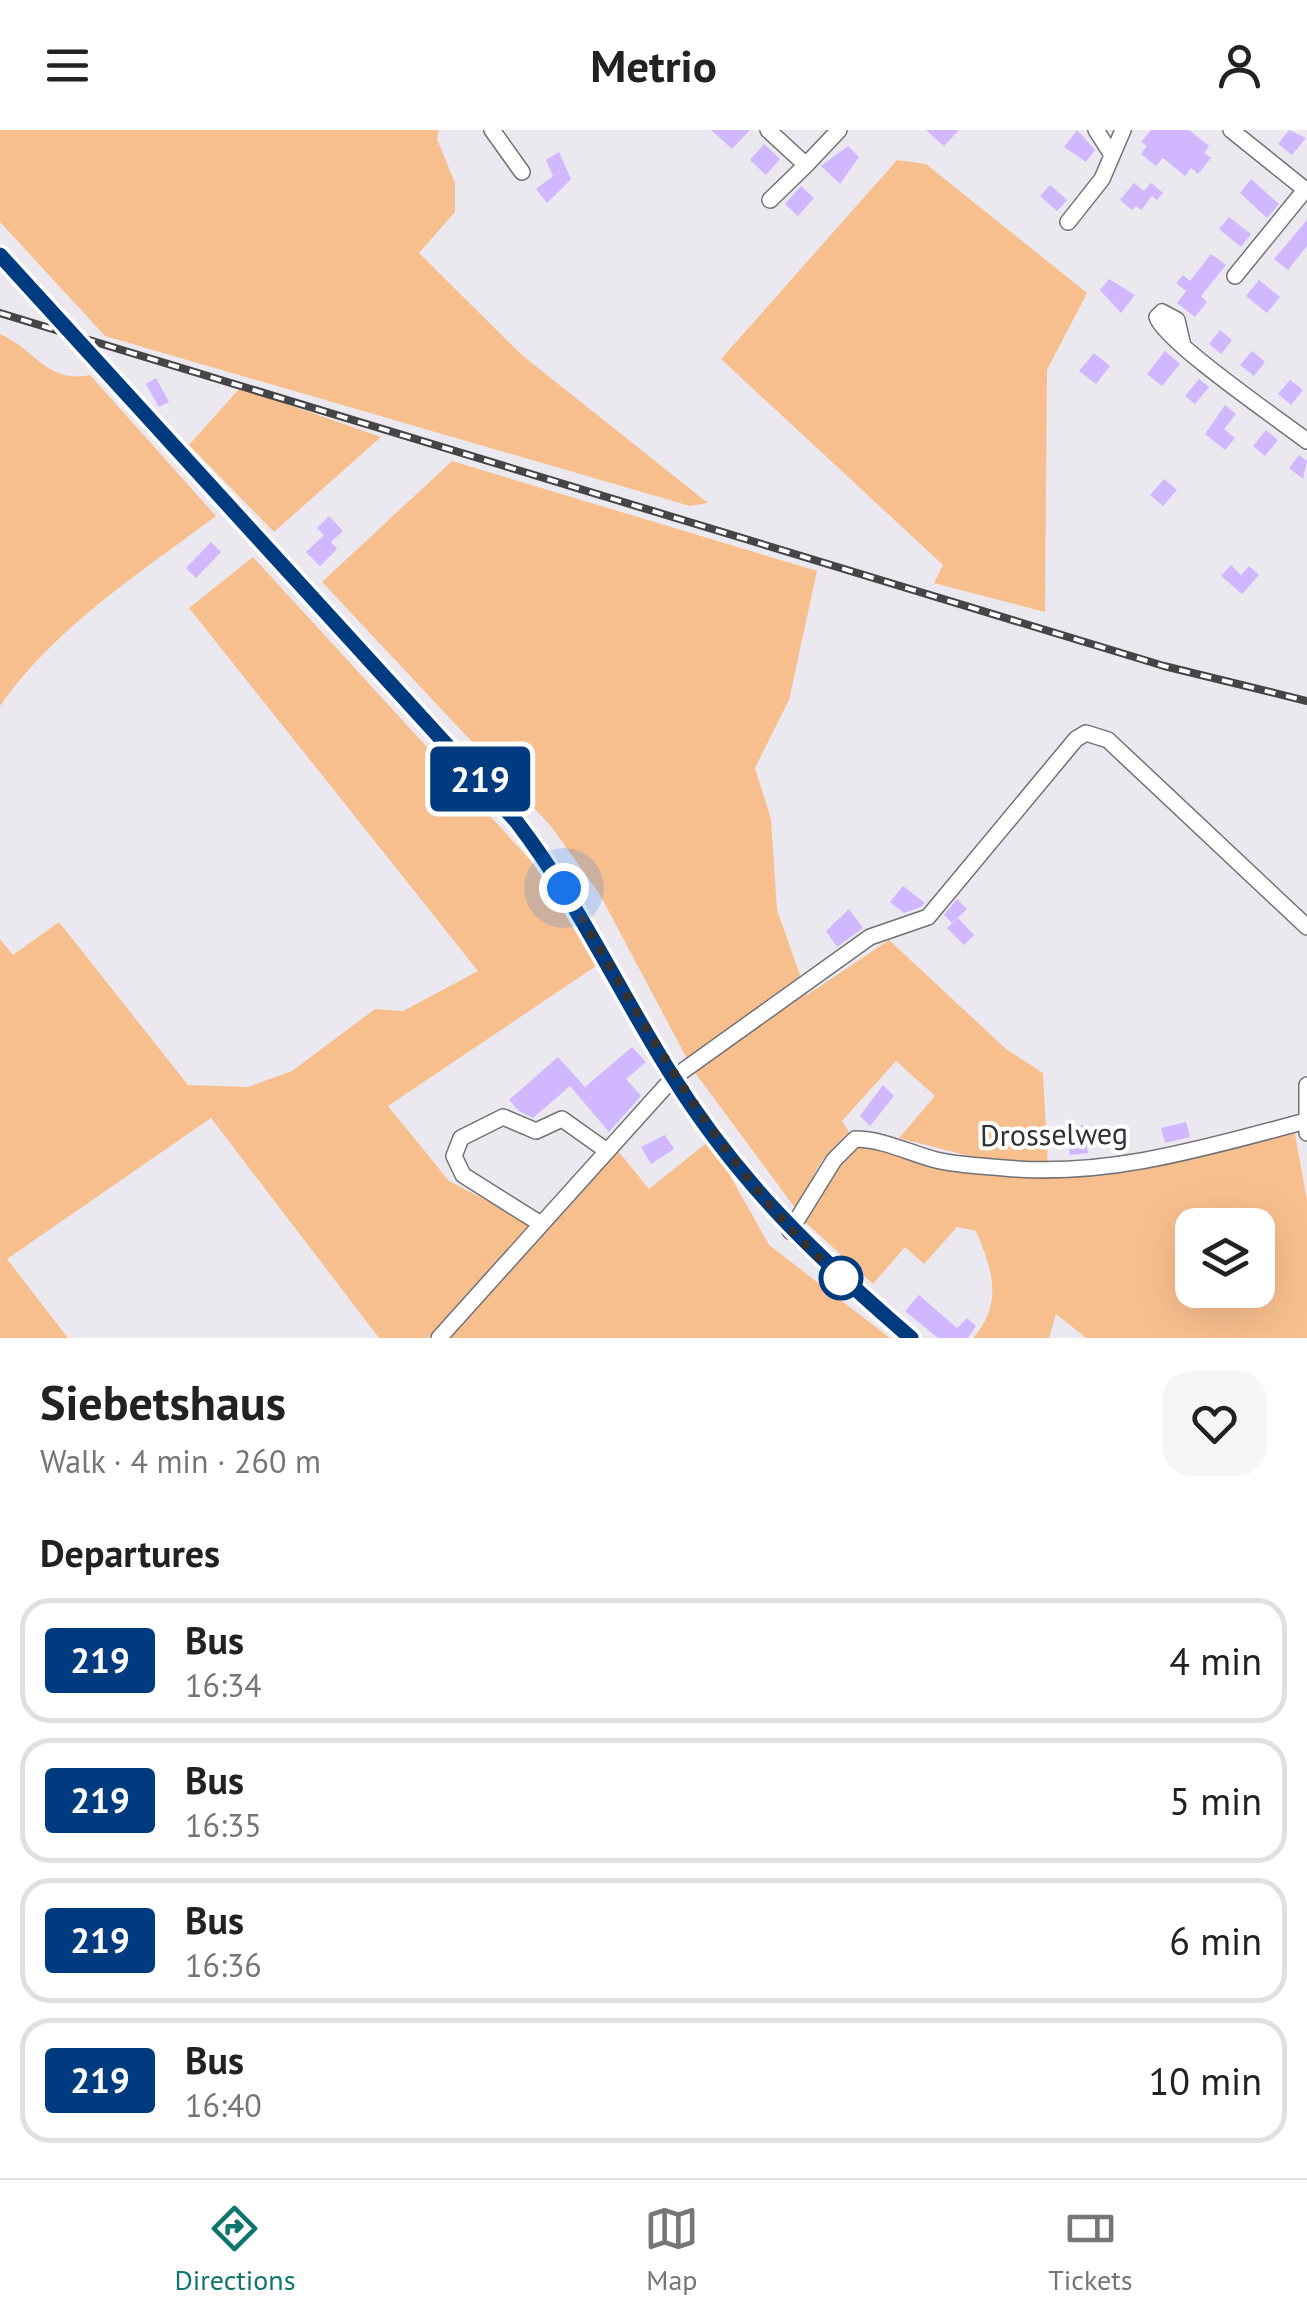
<!DOCTYPE html>
<html lang="en">
<head>
<meta charset="utf-8">
<style>
  body { margin:0; font-family:"PT Sans",sans-serif; background:#f6f6f6; color:#222; height:100vh; display:flex; flex-direction:column; font-size:38px; white-space:nowrap }
  * { box-sizing:border-box; margin:0 }
  p { font-size:32px; color:#767676 }
  .icon { flex:none; width:55px; height:55px; fill:none; stroke:currentColor; stroke-width:2; stroke-linecap:round; stroke-linejoin:round }
  .map { position:relative; height:1208px; overflow:hidden }
  .details { display:flex; flex-direction:column; background:#fff; flex:1 }
  .details>* { flex:none }
  .badge { padding:0 20px; border-radius:8px; font-size:35px; line-height:65px }
  .tools { position:absolute; left:1175px; top:1078px; display:grid; gap:20px }
  .tools a { display:grid; place-items:center; width:100px; height:100px; border-radius:20px; background:#fff; box-shadow:0 10px 40px #0002; font-size:50px }
  .you { position:absolute; width:50px; height:50px; margin:-25px; border:8px solid #fff; border-radius:50%; background:#1a73e8; box-shadow:0 0 0 15px #1a73e833 }
  .map>.badge { position:absolute; translate:-50% -50%; box-shadow:0 0 0 5px #fff }
  h2 { padding:0 40px; font-size:38px; line-height:90px }
  .round { display:grid; place-items:center; flex:none; width:105px; height:105px; border-radius:30px; background:#f6f6f6 }
  .headline { display:flex; align-items:center; justify-content:space-between; height:170px; padding:0 40px }
  h1 { font-size:48px; font-weight:600; line-height:75px }
  ul { padding:0; list-style:none }
  li { display:flex; align-items:center; gap:30px; height:125px; margin:0 20px 15px; padding:0 20px; border:5px solid #e0e0e0; border-radius:30px }
  li div { flex:1 }
  li b { display:block; font-size:38px }
  li em { font-style:normal }
  li .badge { min-width:110px; font-weight:700; text-align:center }
  header { display:flex; justify-content:space-between; align-items:center; height:130px; padding:0 40px; background:#fff; font-size:45px; font-weight:600 }
  .menu { display:flex; justify-content:space-around; align-items:center; height:140px; border-top:2px solid #e0e0e0; background:#fff; font-size:28px; color:#767676 }
  .menu a { display:grid; justify-items:center; gap:5px }
  .menu .on { color:#0f766e }
  .map>svg:first-child { display:block }
  .green { fill:#f8bf8e; fill-rule:evenodd }
  .building { fill:#d0b7fe }
  .lines { fill:none; stroke-linecap:round; stroke-linejoin:round }
  .minor-casing { stroke:#727176; stroke-width:18 }
  .minor { stroke:#fff; stroke-width:15 }
  .rail-casing { stroke:#454447; stroke-width:8 }
  .rail { stroke:#fff; stroke-width:4; stroke-dasharray:11; stroke-linecap:butt }
  .line-casing { stroke:#fff; stroke-width:22 }
  .line { stroke:#003b80; stroke-width:15 }
  .walk { stroke:#323134; stroke-width:10; stroke-dasharray:0 18 }
  .stop-dot { fill:#fff; stroke:#003b80; stroke-width:5 }
  .labels { text-anchor:middle; stroke-width:8; stroke-linejoin:round; paint-order:stroke }
  .street-label { font-size:30px; fill:#323134; stroke:#fff }
</style>
</head>
<body>
<header><svg class="icon" aria-label="menu" viewBox="0 0 24 24"><path d="M4 6h16M4 12h16M4 18h16"/></svg>Metrio<svg class="icon" aria-label="person" viewBox="0 0 24 24"><circle cx="12" cy="8" r="4"/><path d="M4 21q1-7 8-7t8 7"/></svg></header>
<div class="map">
<svg width="1307" height="1208" viewBox="0 0 1307 1208">
  <rect width="100%" height="100%" fill="#ebe9ef"/>
  <!-- green -->
  <path class="green" d="M0,0H439L437,9L455,53V82L419,123L523,226L708,373L690,376L105,206L0,92Z
    M897,30L926,34L1087,163L1047,240L1045,482L934,453L943,435L721,229Z
    M0,204C35,219 47,254 90,245L216,386C141,442 54,498 0,576Z
    M240,258L381,307L274,402L189,315Z
    M452,331L817,441L789,570L755,638L771,689L777,780L807,865L889,810L1006,919L1043,943L1048,1035L977,1028L899,1008L935,966L896,931L842,991L849,1002L823,1029L795,1078L693,940L599,763L550,695L322,452Z
    M253,427L544,745L596,836L388,976L449,1051L535,1095L428,1208H379L211,988L7,1129L68,1208H0V809L13,825L59,792L188,955L248,957L292,941L375,879L403,881L478,841L189,478Z
    M1294,999L1307,1070V1208H1086L1056,1184L1049,1208H973C1004,1173 992,1139 976,1101L957,1097L924,1134L905,1117L873,1154L803,1090L836,1032L856,1014L1010,1045ZM1192,1095H1258V1160H1192Z
    M710,1010L769,1115L890,1208H444L614,1016L649,1059Z"/>
  <!-- building -->
  <path class="building" d="M711,0H750L732,19Z
    M926,0H959L944,16Z
    M1077,0L1095,20L1086,32L1064,17Z
    M1151,0H1189L1209,16L1204,23L1211,28L1198,44L1191,38L1185,46L1163,28L1156,36L1141,24L1147,16L1141,12Z
    M1289,0L1306,8L1292,25L1278,14Z
    M764,14L780,29L766,45L750,30Z
    M848,16L859,27L840,54L821,36Z
    M559,22L571,49L547,73L536,59L553,46L546,30Z
    M1251,49L1279,74L1267,88L1240,63Z
    M1134,53L1144,61L1151,53L1163,63L1157,70L1152,66L1141,80L1136,76L1132,80L1120,70Z
    M1050,55L1067,70L1057,81L1040,66Z
    M801,56L814,68L798,86L785,74Z
    M1229,87L1251,104L1241,117L1219,99Z
    M1307,90V116L1288,140L1274,129Z
    M1211,124L1226,135L1201,166L1207,172L1195,187L1177,173L1186,161L1176,153L1183,145L1190,151Z
    M1109,149L1135,165L1121,183L1100,160Z
    M1259,150L1280,167L1267,183L1246,166Z
    M1220,200L1232,210L1221,224L1209,214Z
    M1165,221L1180,234L1162,256L1147,244Z
    M1252,221L1265,232L1254,246L1240,235Z
    M1094,223L1110,236L1096,254L1079,241Z
    M156,248L169,272L159,277L146,254Z
    M1199,249L1209,257L1195,274L1185,266Z
    M1290,250L1303,260L1291,275L1278,264Z
    M1225,275L1236,284L1224,299L1235,308L1225,320L1205,304Z
    M1266,300L1278,310L1265,326L1253,316Z
    M1299,325L1307,331L1303,349L1289,338Z
    M1164,349L1177,360L1163,376L1150,365Z
    M329,386L343,401L331,412L337,419L320,436L306,422L324,405L317,398Z
    M211,412L221,422L196,448L186,438Z
    M1231,435L1241,445L1249,436L1259,445L1242,464L1221,446Z
    M903,756L925,773L921,777L904,783L890,772Z
    M957,769L967,779L952,793L944,785Z
    M849,779L863,798L837,817L826,801Z
    M958,788L974,805L964,815L947,798Z
    M632,917L646,932L626,949L641,966L609,1002L570,956L533,988L519,981L509,970L558,927L585,957Z
    M883,955L894,966L870,996L860,986Z
    M1186,992L1190,1007L1165,1013L1161,998Z
    M1084,995L1088,1023L1070,1025L1066,998Z
    M665,1005L674,1019L651,1034L641,1017Z
    M919,1165L957,1198L967,1188L976,1196L968,1208H938L905,1181Z"/>
  <g class="lines">
    <!-- minor casing -->
    <g class="minor-casing">
      <path id="minor" d="M492,0L522,42
        M768,0L806,35L770,70
        M1096,0L1112,25
        M1231,0L1307,61
        M806,35L839,0
        M1068,92L1102,49L1123,0
        M0,125L516,691C577,770 618,860 671,944C739,1053 815,1126 911,1208
        M1235,146L1305,60
        M1183,216L1177,190L1162,182L1157,187C1163,210 1281,291 1307,311
        M1307,955V1003
        M541,1094L463,1045L454,1026L461,1008L503,987L536,1001L562,989L607,1021
        M790,1101L834,1030L855,1009C883,1009 909,1023 936,1030C957,1035 982,1036 1004,1038C1107,1048 1208,1017 1306,991
        M439,1208L673,948L870,807L928,787L1076,609L1086,603L1108,610L1307,797"/>
    </g>
    <!-- minor -->
    <use href="#minor" class="minor"/>
    <!-- rail casing -->
    <g class="rail-casing">
      <path id="rail" d="M0,183L1164,536L1307,571"/>
    </g>
    <!-- rail -->
    <use href="#rail" class="rail"/>
  </g>
  <g class="lines">
    <!-- line casing -->
    <g class="line-casing">
      <path id="line" d="M0,125L516,691C577,770 618,860 671,944C739,1053 815,1125 911,1208"/>
    </g>
    <!-- line -->
    <use href="#line" class="line"/>
    <!-- walk -->
    <path class="walk" d="M564,758C647,898 718,1038 841,1148"/>
  </g>
  <!-- markers -->
  <circle class="stop-dot" cx="841" cy="1148" r="20"/>
  <g class="labels">
    <!-- street labels -->
    <g class="street-label">
      <text transform="translate(1054 1005) rotate(-1)" y="10">Drosselweg</text>
    </g>
  </g>
</svg>
<div class="tools">
<a><svg class="icon" aria-label="layers" viewBox="0 0 24 24"><path d="M12 4l9 5-9 5-9-5zM3 14l9 5 9-5"/></svg></a>
</div>
<div class="you" style="left:564px;top:758px"></div>
<b class="badge" style="left:480px;top:649px;background:#003b80;color:#fff">219</b>
</div>
<section class="details">
<div class="headline"><div><h1>Siebetshaus</h1><p>Walk · 4 min · 260 m</p></div><a class="round"><svg class="icon" aria-label="heart" viewBox="0 0 24 24"><path d="M12 20l-8-8c-3-5 5-10 8-4 3-6 11-1 8 4z"/></svg></a></div>
<h2>Departures</h2>
<ul>
<li><span class="badge" style="background:#003b80;color:#fff">219</span><div><b>Bus</b><p>16:34</p></div><em>4 min</em></li>
<li><span class="badge" style="background:#003b80;color:#fff">219</span><div><b>Bus</b><p>16:35</p></div><em>5 min</em></li>
<li><span class="badge" style="background:#003b80;color:#fff">219</span><div><b>Bus</b><p>16:36</p></div><em>6 min</em></li>
<li><span class="badge" style="background:#003b80;color:#fff">219</span><div><b>Bus</b><p>16:40</p></div><em>10 min</em></li>
</ul>
</section>
<nav class="menu">
<a class="on"><svg class="icon" aria-label="directions" viewBox="0 0 24 24"><path d="M12 3l9 9-9 9-9-9zM9 14v-3h6M13 9l2 2-2 2"/></svg>Directions</a>
<a><svg class="icon" aria-label="map" viewBox="0 0 24 24"><path d="M3 6l6-2 6 2 6-2v14l-6 2-6-2-6 2zM9 4v14M15 6v14"/></svg>Map</a>
<a><svg class="icon" aria-label="tickets" viewBox="0 0 24 24"><path d="M3 7h18v10H3zM15 7v10"/></svg>Tickets</a>
</nav>
</body>
</html>
